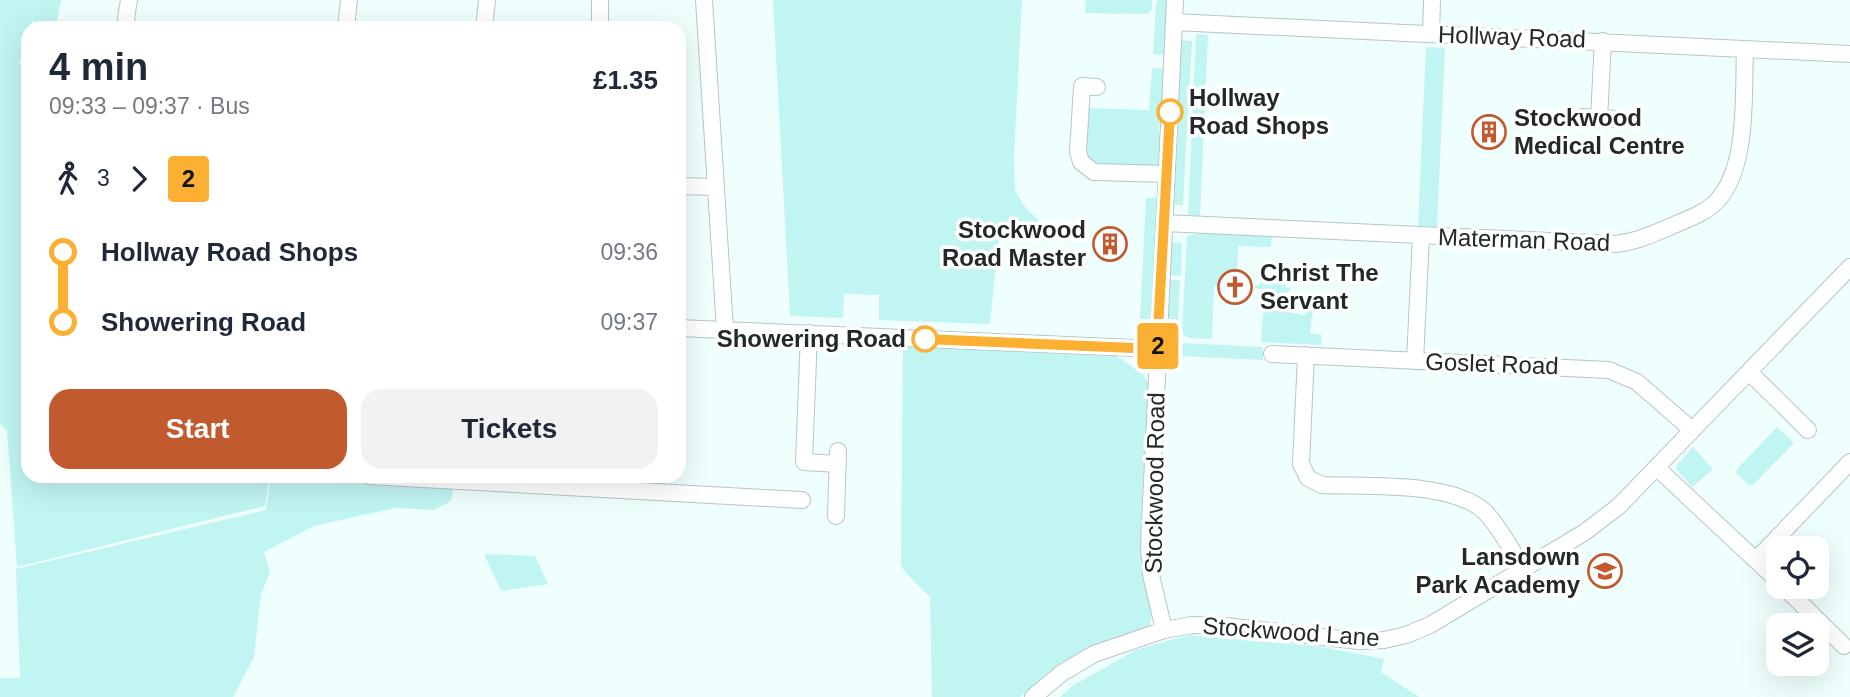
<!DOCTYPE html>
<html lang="en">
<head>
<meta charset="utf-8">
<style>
  body { margin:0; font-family:Arial,sans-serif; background:#f2f2f3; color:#1f2937; height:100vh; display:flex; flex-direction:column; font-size:26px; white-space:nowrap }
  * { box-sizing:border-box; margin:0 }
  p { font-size:23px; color:#747a83 }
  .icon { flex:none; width:38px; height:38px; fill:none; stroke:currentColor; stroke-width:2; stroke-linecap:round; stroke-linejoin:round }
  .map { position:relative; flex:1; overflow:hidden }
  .panel { position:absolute; left:21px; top:21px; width:665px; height:462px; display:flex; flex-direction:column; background:#fff; border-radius:21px; box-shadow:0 7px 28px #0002 }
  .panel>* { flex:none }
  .badge { padding:0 14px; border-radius:5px; font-size:24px; line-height:46px }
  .tools { position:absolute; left:1766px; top:536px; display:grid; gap:14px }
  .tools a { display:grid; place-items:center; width:63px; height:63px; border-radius:14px; background:#fff; box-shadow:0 7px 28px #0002; font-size:35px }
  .map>.badge { position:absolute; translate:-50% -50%; box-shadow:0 0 0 4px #fff }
  .legs { display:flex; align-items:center; gap:10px; height:77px; padding:0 28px; font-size:23px }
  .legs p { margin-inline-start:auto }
  .summary { display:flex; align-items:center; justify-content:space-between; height:119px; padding:0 28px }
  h1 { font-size:38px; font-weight:700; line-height:52px }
  .cta { display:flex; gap:14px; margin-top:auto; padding:14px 28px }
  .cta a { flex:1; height:80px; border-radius:21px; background:#c15a2e; color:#fff; font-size:28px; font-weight:700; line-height:80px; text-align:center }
  .cta a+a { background:#f2f2f3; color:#1f2937 }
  ul { padding:0 28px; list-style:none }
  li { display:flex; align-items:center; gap:24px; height:70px; font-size:26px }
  li i { display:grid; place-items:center; width:10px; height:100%; margin:0 9px; background:currentColor }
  li i::after { content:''; width:18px; height:18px; margin:-9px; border:5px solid; border-radius:50%; background:#fff }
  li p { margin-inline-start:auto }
  li:first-child i { background:linear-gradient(#0000 50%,currentColor 0) }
  li:last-child i { background:linear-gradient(currentColor 50%,#0000 0) }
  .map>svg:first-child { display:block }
  .green { fill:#c1f5f2 }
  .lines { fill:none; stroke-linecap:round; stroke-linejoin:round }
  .minor-casing { stroke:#b6c6c5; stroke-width:18 }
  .minor { stroke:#fff; stroke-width:16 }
  .line-1-casing { stroke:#fff; stroke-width:16 }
  .line-1 { stroke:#fbb033; stroke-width:10 }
  .stop-1-dot { fill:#fff; stroke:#fbb033; stroke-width:3.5 }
  .labels { text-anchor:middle; stroke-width:7; stroke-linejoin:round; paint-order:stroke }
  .street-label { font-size:24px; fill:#232929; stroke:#fff }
  .stop-label { font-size:24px; font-weight:bold; fill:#232929; stroke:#fff; text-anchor:start }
  .poi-label { font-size:24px; font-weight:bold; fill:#232929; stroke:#fff; text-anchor:start }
</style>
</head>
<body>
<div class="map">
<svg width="1850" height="697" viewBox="0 0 1850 697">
  <rect width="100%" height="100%" fill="#eefffd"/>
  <!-- green -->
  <path class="green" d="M0,0H61L56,28L32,21L30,28H28V36L19,63L28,68V476H269L265,506L17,567L7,431L0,424Z
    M773,0H1022L1014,157L1015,190L1024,206L1040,222L1029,235H999L990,324L879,320V295L844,294L843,318L790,316Z
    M1086,0H1152V10L1147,14L1085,13Z
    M1159,0H1169L1166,55L1153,54L1156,3Z
    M1196,34L1208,35L1200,216L1188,215Z
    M1180,40L1192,41L1183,205H1172Z
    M1426,47L1445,48L1437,227L1418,226Z
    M1152,68H1165L1159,129L1162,151L1158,165L1151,169L1095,167L1083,156L1085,108L1149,110Z
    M1146,198H1158L1152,320L1140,319Z
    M1201,233H1272L1271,247L1238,246L1237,282L1221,281V286H1214L1212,339L1188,338L1182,332L1187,236Z
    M1169,242L1182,243L1181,276L1167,275Z
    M1261,277L1286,279L1285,287L1291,288L1287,293H1284L1280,309L1304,316L1308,307L1313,308L1310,333L1322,335L1321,345L1261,342L1264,300H1262V289L1255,288L1256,285H1260Z
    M1167,280H1180L1177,338H1165Z
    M1182,343L1263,347V360L1181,356Z
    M903,345L1112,353L1143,374L1148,382L1149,393C1146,452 1138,512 1143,570C1145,591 1156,607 1149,627L1081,652L1051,671L1020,697H932L930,597L906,573L901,565Z
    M1777,427L1794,443L1753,485H1749L1736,473L1737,469Z
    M1693,447L1713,469L1692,487L1677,470V465Z
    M271,476H283L295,480L442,486L453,490L451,501L434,510L396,508L314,526L264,552L270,572L261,594L254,657L233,697H0V678H20L16,569L266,510Z
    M484,554L535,556L548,584L501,591Z
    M1189,635L1317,646L1384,659L1381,672L1419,697H1060L1072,686L1136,650Z"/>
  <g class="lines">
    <!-- minor casing -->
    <g class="minor-casing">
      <path id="minor" d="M600,0V28
        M704,0L725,330
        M1174,22L1850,54
        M128,28L126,18L129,0
        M346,28L349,0
        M484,28L487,0
        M1431,33L1432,0
        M1097,87L1082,86L1078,152L1081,162L1094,172L1166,174
        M1583,117L1617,119
        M1599,118L1603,41
        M679,186L716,187
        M1164,223L1612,244C1634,243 1653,234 1674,225C1688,219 1705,213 1716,202C1749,168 1743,94 1745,50
        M679,328L1157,349
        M809,333L804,462L838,464
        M1272,354L1609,370L1637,382L1692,430
        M1306,355L1301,464L1308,478L1322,485C1366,487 1451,481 1484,511C1499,525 1512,552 1524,569
        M1415,361L1421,236
        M1749,372L1808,430
        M1657,468L1778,581
        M368,476L802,500
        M836,516L838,451
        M1756,560L1850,462
        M1783,586L1844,646
        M1164,630L1151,575L1149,545L1175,0
        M1033,697L1062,673L1094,654L1164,630L1192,625L1225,626L1359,641L1384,640L1406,635L1430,625L1585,532L1619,506L1850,267"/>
    </g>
    <!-- minor -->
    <use href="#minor" class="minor"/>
  </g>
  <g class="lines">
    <!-- line-1 casing -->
    <g class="line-1-casing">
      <path id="line-1" d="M925,339L1157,349L1170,112"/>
    </g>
    <!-- line-1 -->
    <use href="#line-1" class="line-1"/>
  </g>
  <!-- icons -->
  <defs>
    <g id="building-ring" transform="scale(1.75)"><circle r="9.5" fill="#fff" stroke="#c15a2e" stroke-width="1.5"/><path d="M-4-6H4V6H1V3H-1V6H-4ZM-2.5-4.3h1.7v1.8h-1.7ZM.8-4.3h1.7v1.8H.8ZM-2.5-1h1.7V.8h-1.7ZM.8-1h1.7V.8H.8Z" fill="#c15a2e"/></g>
    <g id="church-ring" transform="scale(1.75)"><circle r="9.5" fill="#fff" stroke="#c15a2e" stroke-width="1.5"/><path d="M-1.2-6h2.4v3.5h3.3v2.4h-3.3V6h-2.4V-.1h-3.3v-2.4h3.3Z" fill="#c15a2e"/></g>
    <g id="school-ring" transform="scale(1.75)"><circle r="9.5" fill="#fff" stroke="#c15a2e" stroke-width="1.5"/><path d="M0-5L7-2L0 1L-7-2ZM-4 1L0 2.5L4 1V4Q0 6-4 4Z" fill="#c15a2e"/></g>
  </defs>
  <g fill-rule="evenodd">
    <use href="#building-ring" x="1489" y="132"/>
    <use href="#building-ring" x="1110" y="244"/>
    <use href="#church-ring" x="1235" y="287"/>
    <use href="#school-ring" x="1605" y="571"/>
  </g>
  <!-- markers -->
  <g class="stop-1-dot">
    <circle cx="1170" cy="112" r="12"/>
    <circle cx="925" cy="339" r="12"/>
  </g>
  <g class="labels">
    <!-- street labels -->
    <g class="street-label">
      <text transform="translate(1512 37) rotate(2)" y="8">Hollway Road</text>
      <text transform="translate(1524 240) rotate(2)" y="8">Materman Road</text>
      <text transform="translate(1492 364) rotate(2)" y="8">Goslet Road</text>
      <text transform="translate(1155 483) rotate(-89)" y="8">Stockwood Road</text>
      <text transform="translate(1291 632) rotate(4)" y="8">Stockwood Lane</text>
    </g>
    <!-- stop labels -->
    <g class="stop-label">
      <text x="1189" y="106">Hollway<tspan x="1189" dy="28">Road Shops</tspan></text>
      <text x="906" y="347" text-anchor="end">Showering Road</text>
    </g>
    <!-- poi labels -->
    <g class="poi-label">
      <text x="1514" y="126">Stockwood<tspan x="1514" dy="28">Medical Centre</tspan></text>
      <text x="1086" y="238" text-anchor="end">Stockwood<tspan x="1086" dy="28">Road Master</tspan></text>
      <text x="1260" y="281">Christ The<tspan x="1260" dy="28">Servant</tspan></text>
      <text x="1580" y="565" text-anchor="end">Lansdown<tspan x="1580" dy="28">Park Academy</tspan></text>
    </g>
  </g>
</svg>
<div class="tools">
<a><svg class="icon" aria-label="locate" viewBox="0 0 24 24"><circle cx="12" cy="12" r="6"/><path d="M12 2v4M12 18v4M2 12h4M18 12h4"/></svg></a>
<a><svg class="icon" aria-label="layers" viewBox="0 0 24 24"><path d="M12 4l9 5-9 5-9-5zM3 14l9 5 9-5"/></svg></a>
</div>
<b class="badge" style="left:1158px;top:346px;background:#fbb033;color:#111">2</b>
<section class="panel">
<div class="summary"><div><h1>4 min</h1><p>09:33 – 09:37 · Bus</p></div><b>£1.35</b></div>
<div class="legs"><svg class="icon" aria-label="walk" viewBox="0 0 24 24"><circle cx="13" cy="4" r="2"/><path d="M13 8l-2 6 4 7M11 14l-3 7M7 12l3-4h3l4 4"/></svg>3<svg class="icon" aria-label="forward" viewBox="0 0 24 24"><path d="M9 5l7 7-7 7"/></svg><b class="badge" style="background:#fbb033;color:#111">2</b></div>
<ul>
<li><i style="color:#fbb033"></i><b>Hollway Road Shops</b><p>09:36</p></li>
<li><i style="color:#fbb033"></i><b>Showering Road</b><p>09:37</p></li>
</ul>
<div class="cta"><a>Start</a><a>Tickets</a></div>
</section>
</div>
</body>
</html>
